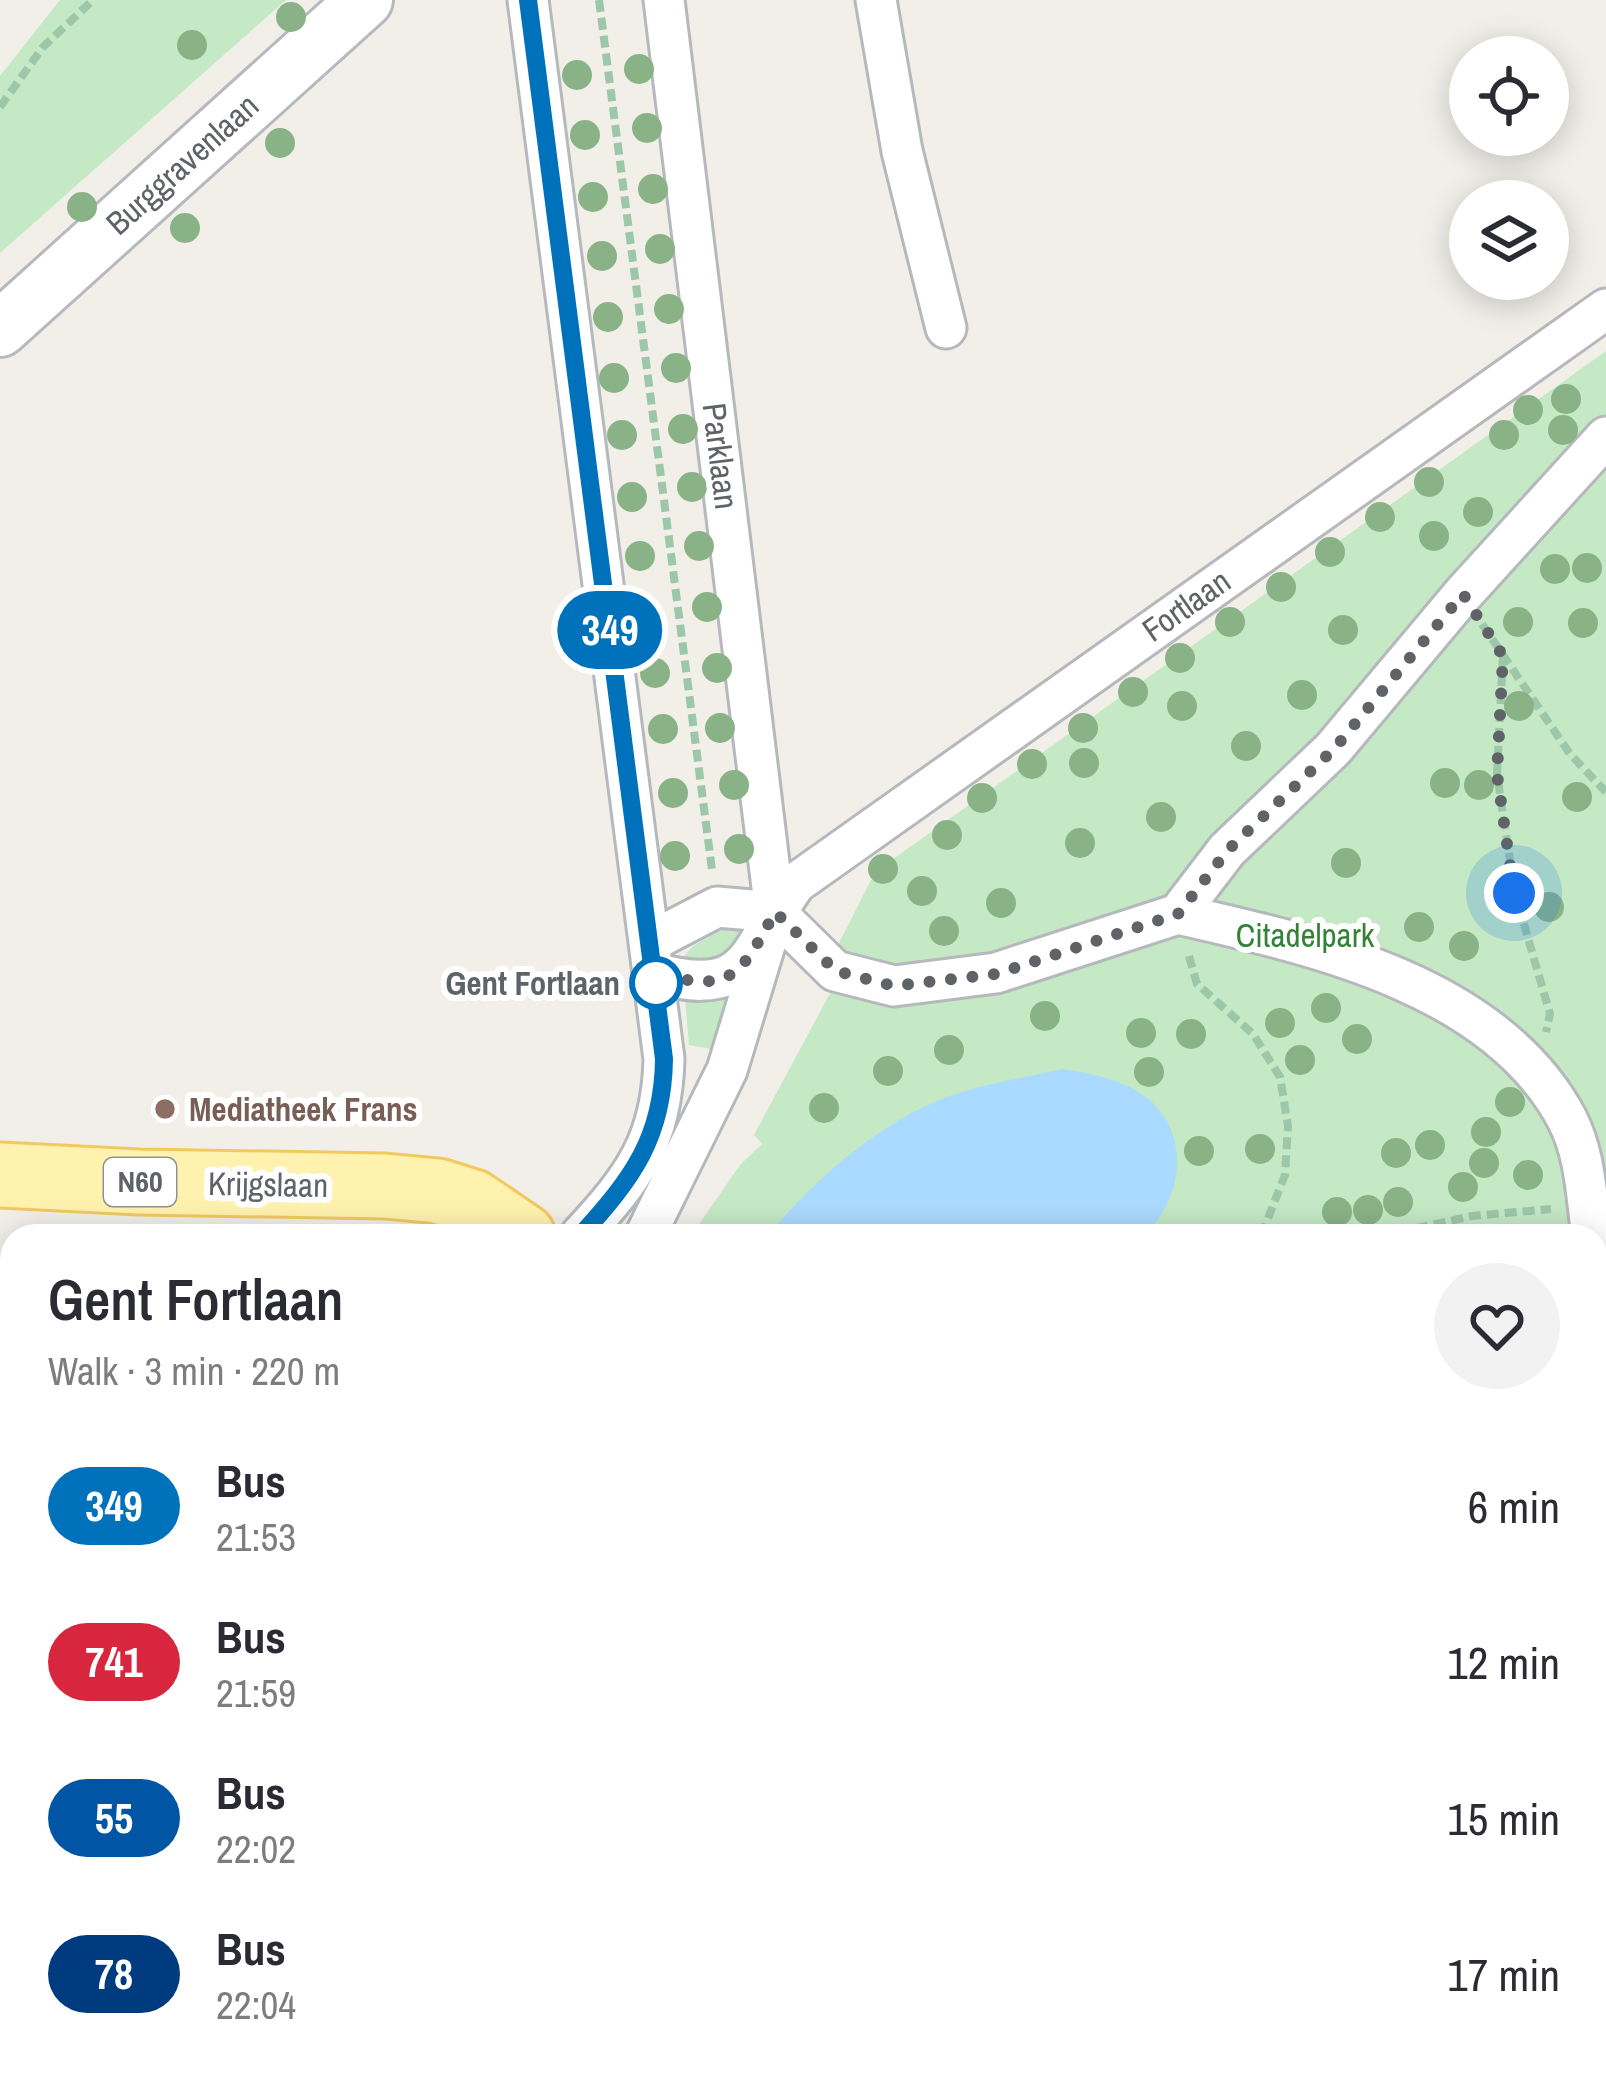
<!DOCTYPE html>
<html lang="en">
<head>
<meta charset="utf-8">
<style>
  body { margin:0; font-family:"Archivo Narrow",sans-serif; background:#f2f2f3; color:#2b2b33; height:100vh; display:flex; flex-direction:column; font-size:45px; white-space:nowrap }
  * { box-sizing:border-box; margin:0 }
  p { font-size:39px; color:#7c7c81 }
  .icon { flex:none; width:66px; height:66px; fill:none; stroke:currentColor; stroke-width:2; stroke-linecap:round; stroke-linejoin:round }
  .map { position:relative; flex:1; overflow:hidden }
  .drawer { position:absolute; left:0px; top:1224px; width:1608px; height:852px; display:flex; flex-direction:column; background:#fff; border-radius:36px 36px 0 0; box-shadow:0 6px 30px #0003 }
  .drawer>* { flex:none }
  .badge { padding:0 24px; border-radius:39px; font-size:42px; line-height:78px }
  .buttons { position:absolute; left:1449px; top:36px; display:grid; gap:24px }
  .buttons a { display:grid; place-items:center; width:120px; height:120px; border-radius:50%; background:#fff; box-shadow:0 6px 30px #0003; font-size:60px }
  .you { position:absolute; width:60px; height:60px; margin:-30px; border:9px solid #fff; border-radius:50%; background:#1a73e8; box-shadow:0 0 0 18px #1a73e833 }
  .map>.badge { position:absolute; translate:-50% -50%; box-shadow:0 0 0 6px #fff }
  .round { display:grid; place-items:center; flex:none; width:126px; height:126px; border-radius:63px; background:#f2f2f3 }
  .overview { display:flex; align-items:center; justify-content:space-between; height:204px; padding:0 48px }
  h1 { font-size:57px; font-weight:600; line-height:90px }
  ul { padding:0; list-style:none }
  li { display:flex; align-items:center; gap:36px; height:156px; padding:0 48px }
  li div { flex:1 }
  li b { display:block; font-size:45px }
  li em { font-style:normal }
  li .badge { min-width:132px; font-weight:700; text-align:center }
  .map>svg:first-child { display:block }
  .green { fill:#c5e8c5 }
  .water { fill:#aadaff }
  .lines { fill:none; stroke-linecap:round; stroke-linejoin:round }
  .lane-casing { stroke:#b5b8bc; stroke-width:27 }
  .street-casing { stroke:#b5b8bc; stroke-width:45 }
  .secondary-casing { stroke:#b6babf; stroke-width:60 }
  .primary-casing { stroke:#f2c960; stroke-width:69 }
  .path { stroke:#9cc7a9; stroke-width:8; stroke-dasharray:12 6; stroke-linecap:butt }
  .lane { stroke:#fff; stroke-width:21 }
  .street { stroke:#fff; stroke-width:39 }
  .secondary { stroke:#fff; stroke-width:54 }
  .primary { stroke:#fff2af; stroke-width:63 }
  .tree { fill:#89b387 }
  .line-casing { stroke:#fff; stroke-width:27 }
  .line { stroke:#0072bc; stroke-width:18 }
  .walk { stroke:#5f6368; stroke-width:12; stroke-dasharray:0 21.6 }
  .stop-dot { fill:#fff; stroke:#0072bc; stroke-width:6 }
  .education-dot { fill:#8d6e63; stroke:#fff; stroke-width:4.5 }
  .labels { text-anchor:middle; stroke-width:12; stroke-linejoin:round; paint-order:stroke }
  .shield { fill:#fff; stroke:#8f9295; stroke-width:3 }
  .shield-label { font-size:30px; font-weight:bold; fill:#5f6368 }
  .street-label { font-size:33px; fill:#5f6368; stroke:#fff }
  .park-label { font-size:33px; fill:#348238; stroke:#fff }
  .stop-label { font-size:33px; font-weight:bold; fill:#5f6368; stroke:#fff; text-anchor:end }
  .education-label { font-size:33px; font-weight:bold; fill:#785e54; stroke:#fff; text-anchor:start }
</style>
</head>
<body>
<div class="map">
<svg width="1606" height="2076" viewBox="0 0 1606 2076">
  <rect width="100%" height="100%" fill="#f1efe8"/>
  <!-- green -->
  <path class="green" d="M60,0H286L0,253V76Z
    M1606,351V1851L1596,1849V1236H691L740,1165L762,1144L754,1135L828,997L853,965L835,951L871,880L886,864Z
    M750,914L752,918L723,963L704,966L683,957L693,946Z
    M740,990L725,1030L712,1049L689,1045L685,997Z
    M109,2064H871L883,2076H111Z
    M1006,2064H1520L1518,2076H1019Z"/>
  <!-- water -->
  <path class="water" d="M1061,1069C1085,1072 1114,1078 1135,1090C1192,1122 1187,1195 1144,1236H767C817,1178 878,1122 952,1095C988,1083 1024,1078 1061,1069Z
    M1063,2064H1119L1120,2076H1063Z"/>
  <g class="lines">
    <!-- lane casing -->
    <g class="lane-casing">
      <path id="lane" d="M404,2076L407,2064"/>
    </g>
    <!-- street casing -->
    <g class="street-casing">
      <path id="street" d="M528,0L664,1059C662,1140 634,1178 580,1236
        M876,0L902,151L946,328
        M775,912L835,971L894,986L996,973L1178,914L1227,850L1333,749L1463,594L1606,437
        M1178,914C1314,945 1496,985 1567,1119C1586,1156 1586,1196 1592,1236
        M650,942L717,907L775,912
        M655,973C754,1000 747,949 796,883L1606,309
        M645,1236L727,1070L775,912L664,0
        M1596,1261L1604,1313
        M0,1639L12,1631
        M1596,1864L1606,1866
        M1538,2076L1540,2064"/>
    </g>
    <!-- secondary casing -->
    <g class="secondary-casing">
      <path id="secondary" d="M0,329L365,0"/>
    </g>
    <!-- primary casing -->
    <g class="primary-casing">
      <path id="primary" d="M0,1175L139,1182L385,1186L438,1191L473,1202L523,1236
        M938,2064L951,2076"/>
    </g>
    <!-- path -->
    <path class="path" d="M599,0L712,870
      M0,107L43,47L93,0
      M1482,624L1570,754L1606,792
      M1503,656L1497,774L1515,893L1550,1014L1546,1032
      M1189,956L1197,984L1253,1034L1280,1077L1288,1126L1285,1175L1261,1236
      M1381,1236L1472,1216L1551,1209
      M311,2064L314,2076
      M739,2064L741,2076
      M772,2064L778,2076
      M822,2064L831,2076
      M1457,2064L1500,2076
      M450,2076L454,2064
      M477,2076L480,2064
      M513,2076L516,2064
      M564,2076L565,2064
      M589,2076L612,2064
      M643,2076L644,2064
      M691,2076L693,2064
      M1152,2076L1153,2064
      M1267,2076L1270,2064"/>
    <!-- lane -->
    <use href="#lane" class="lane"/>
    <!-- street -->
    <use href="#street" class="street"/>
    <!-- secondary -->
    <use href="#secondary" class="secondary"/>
    <!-- primary -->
    <use href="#primary" class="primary"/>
  </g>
  <!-- trees -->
  <g class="tree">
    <circle cx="291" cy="17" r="15"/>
    <circle cx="192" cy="45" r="15"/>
    <circle cx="639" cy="69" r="15"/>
    <circle cx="577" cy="75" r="15"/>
    <circle cx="647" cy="128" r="15"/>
    <circle cx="585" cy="135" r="15"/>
    <circle cx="280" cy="143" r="15"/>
    <circle cx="653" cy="189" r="15"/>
    <circle cx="593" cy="197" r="15"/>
    <circle cx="82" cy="207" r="15"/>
    <circle cx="185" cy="228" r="15"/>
    <circle cx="660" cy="249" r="15"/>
    <circle cx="602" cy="256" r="15"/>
    <circle cx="669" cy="309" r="15"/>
    <circle cx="608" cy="317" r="15"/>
    <circle cx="676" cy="368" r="15"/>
    <circle cx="614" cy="378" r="15"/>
    <circle cx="1566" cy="399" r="15"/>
    <circle cx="1528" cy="410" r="15"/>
    <circle cx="683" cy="429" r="15"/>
    <circle cx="1563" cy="430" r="15"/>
    <circle cx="622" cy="435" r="15"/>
    <circle cx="1504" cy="435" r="15"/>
    <circle cx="1429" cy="482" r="15"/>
    <circle cx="692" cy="487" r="15"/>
    <circle cx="632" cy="497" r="15"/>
    <circle cx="1478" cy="512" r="15"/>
    <circle cx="1380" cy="517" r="15"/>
    <circle cx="1434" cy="536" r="15"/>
    <circle cx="699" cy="546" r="15"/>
    <circle cx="1330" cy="552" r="15"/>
    <circle cx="640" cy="556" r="15"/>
    <circle cx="1587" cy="568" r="15"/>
    <circle cx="1555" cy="569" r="15"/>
    <circle cx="1281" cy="587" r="15"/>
    <circle cx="707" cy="607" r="15"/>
    <circle cx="647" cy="614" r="15"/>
    <circle cx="1230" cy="622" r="15"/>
    <circle cx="1518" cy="622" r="15"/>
    <circle cx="1583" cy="623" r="15"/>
    <circle cx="1343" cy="630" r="15"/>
    <circle cx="1180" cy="658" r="15"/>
    <circle cx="717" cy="668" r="15"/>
    <circle cx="655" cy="673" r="15"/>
    <circle cx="1133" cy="692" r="15"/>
    <circle cx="1302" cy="695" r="15"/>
    <circle cx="1182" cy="706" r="15"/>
    <circle cx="1519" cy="706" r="15"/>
    <circle cx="720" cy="728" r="15"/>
    <circle cx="1083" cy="728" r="15"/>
    <circle cx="663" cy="729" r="15"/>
    <circle cx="1246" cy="746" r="15"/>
    <circle cx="1084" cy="763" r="15"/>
    <circle cx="1032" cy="764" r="15"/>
    <circle cx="1445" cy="783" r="15"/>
    <circle cx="734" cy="785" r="15"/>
    <circle cx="1479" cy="785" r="15"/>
    <circle cx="673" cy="793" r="15"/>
    <circle cx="1577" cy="797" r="15"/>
    <circle cx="982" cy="798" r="15"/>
    <circle cx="1161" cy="817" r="15"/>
    <circle cx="947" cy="835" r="15"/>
    <circle cx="1080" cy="843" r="15"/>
    <circle cx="739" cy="849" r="15"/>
    <circle cx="675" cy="856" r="15"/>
    <circle cx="1346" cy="863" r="15"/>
    <circle cx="883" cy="869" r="15"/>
    <circle cx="922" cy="891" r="15"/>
    <circle cx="1001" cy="903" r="15"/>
    <circle cx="1549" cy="907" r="15"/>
    <circle cx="1419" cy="927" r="15"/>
    <circle cx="944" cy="931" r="15"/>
    <circle cx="1464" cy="946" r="15"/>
    <circle cx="1326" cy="1008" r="15"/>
    <circle cx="1045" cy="1016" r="15"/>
    <circle cx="1280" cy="1023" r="15"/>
    <circle cx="1141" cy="1033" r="15"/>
    <circle cx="1191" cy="1034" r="15"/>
    <circle cx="1357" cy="1039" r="15"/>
    <circle cx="949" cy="1050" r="15"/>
    <circle cx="1300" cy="1060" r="15"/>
    <circle cx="888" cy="1071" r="15"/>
    <circle cx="1149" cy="1072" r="15"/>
    <circle cx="1510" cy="1102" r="15"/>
    <circle cx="824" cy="1108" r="15"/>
    <circle cx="1486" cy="1132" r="15"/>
    <circle cx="1430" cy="1145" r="15"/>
    <circle cx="1260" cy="1149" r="15"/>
    <circle cx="1199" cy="1151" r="15"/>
    <circle cx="1396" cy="1153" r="15"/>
    <circle cx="1484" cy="1163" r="15"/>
    <circle cx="1528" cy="1175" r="15"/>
    <circle cx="1463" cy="1187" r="15"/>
    <circle cx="1398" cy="1202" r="15"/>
    <circle cx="1368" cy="1210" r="15"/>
    <circle cx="1337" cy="1212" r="15"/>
  </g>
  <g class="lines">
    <!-- line casing -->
    <g class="line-casing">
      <path id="line" d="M528,0L664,1059C663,1138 632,1179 580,1236"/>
    </g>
    <!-- line -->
    <use href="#line" class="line"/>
    <!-- walk -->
    <path class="walk" d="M656,983L655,973C732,994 740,976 775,912L836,971L894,986L996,974L1178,914L1228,850L1334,749L1463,594L1503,656L1497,774L1514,893"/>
  </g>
  <!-- markers -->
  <circle class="stop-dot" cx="656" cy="983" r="24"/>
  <circle class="education-dot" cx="165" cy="1109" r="12"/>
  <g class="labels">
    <!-- shield labels -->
    <rect class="shield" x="104" y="1158" width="72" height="48" rx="9"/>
    <g class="shield-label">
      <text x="140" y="1192">N60</text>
    </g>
    <!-- street labels -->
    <g class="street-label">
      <text transform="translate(182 164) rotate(-42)" y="12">Burggravenlaan</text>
      <text transform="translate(721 456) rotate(83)" y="12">Parklaan</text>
      <text transform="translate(1186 605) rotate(-35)" y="12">Fortlaan</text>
      <text transform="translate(268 1184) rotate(1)" y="12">Krijgslaan</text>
    </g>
    <!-- park labels -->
    <g class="park-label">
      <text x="1305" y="947">Citadelpark</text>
    </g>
    <!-- stop labels -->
    <g class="stop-label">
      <text x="620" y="995">Gent Fortlaan</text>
    </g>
    <!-- education labels -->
    <g class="education-label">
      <text x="189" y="1121">Mediatheek Frans</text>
    </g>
  </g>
</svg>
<div class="buttons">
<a><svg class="icon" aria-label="locate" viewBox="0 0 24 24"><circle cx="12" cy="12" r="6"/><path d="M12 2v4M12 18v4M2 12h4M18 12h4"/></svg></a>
<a><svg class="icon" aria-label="layers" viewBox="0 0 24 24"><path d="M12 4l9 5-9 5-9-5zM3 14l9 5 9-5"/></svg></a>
</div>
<div class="you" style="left:1514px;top:893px"></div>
<b class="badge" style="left:610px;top:630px;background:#0072bc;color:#fff">349</b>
<section class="drawer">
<div class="overview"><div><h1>Gent Fortlaan</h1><p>Walk · 3 min · 220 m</p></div><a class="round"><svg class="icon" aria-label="heart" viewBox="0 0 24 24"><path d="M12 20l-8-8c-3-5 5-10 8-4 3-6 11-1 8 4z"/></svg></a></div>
<ul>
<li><span class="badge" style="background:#0072bc;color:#fff">349</span><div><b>Bus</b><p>21:53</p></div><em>6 min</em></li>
<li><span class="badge" style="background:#d7263d;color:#fff">741</span><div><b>Bus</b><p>21:59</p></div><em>12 min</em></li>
<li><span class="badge" style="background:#0056a4;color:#fff">55</span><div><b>Bus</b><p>22:02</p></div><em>15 min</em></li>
<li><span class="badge" style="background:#003b80;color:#fff">78</span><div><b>Bus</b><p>22:04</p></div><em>17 min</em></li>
</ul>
</section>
</div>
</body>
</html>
